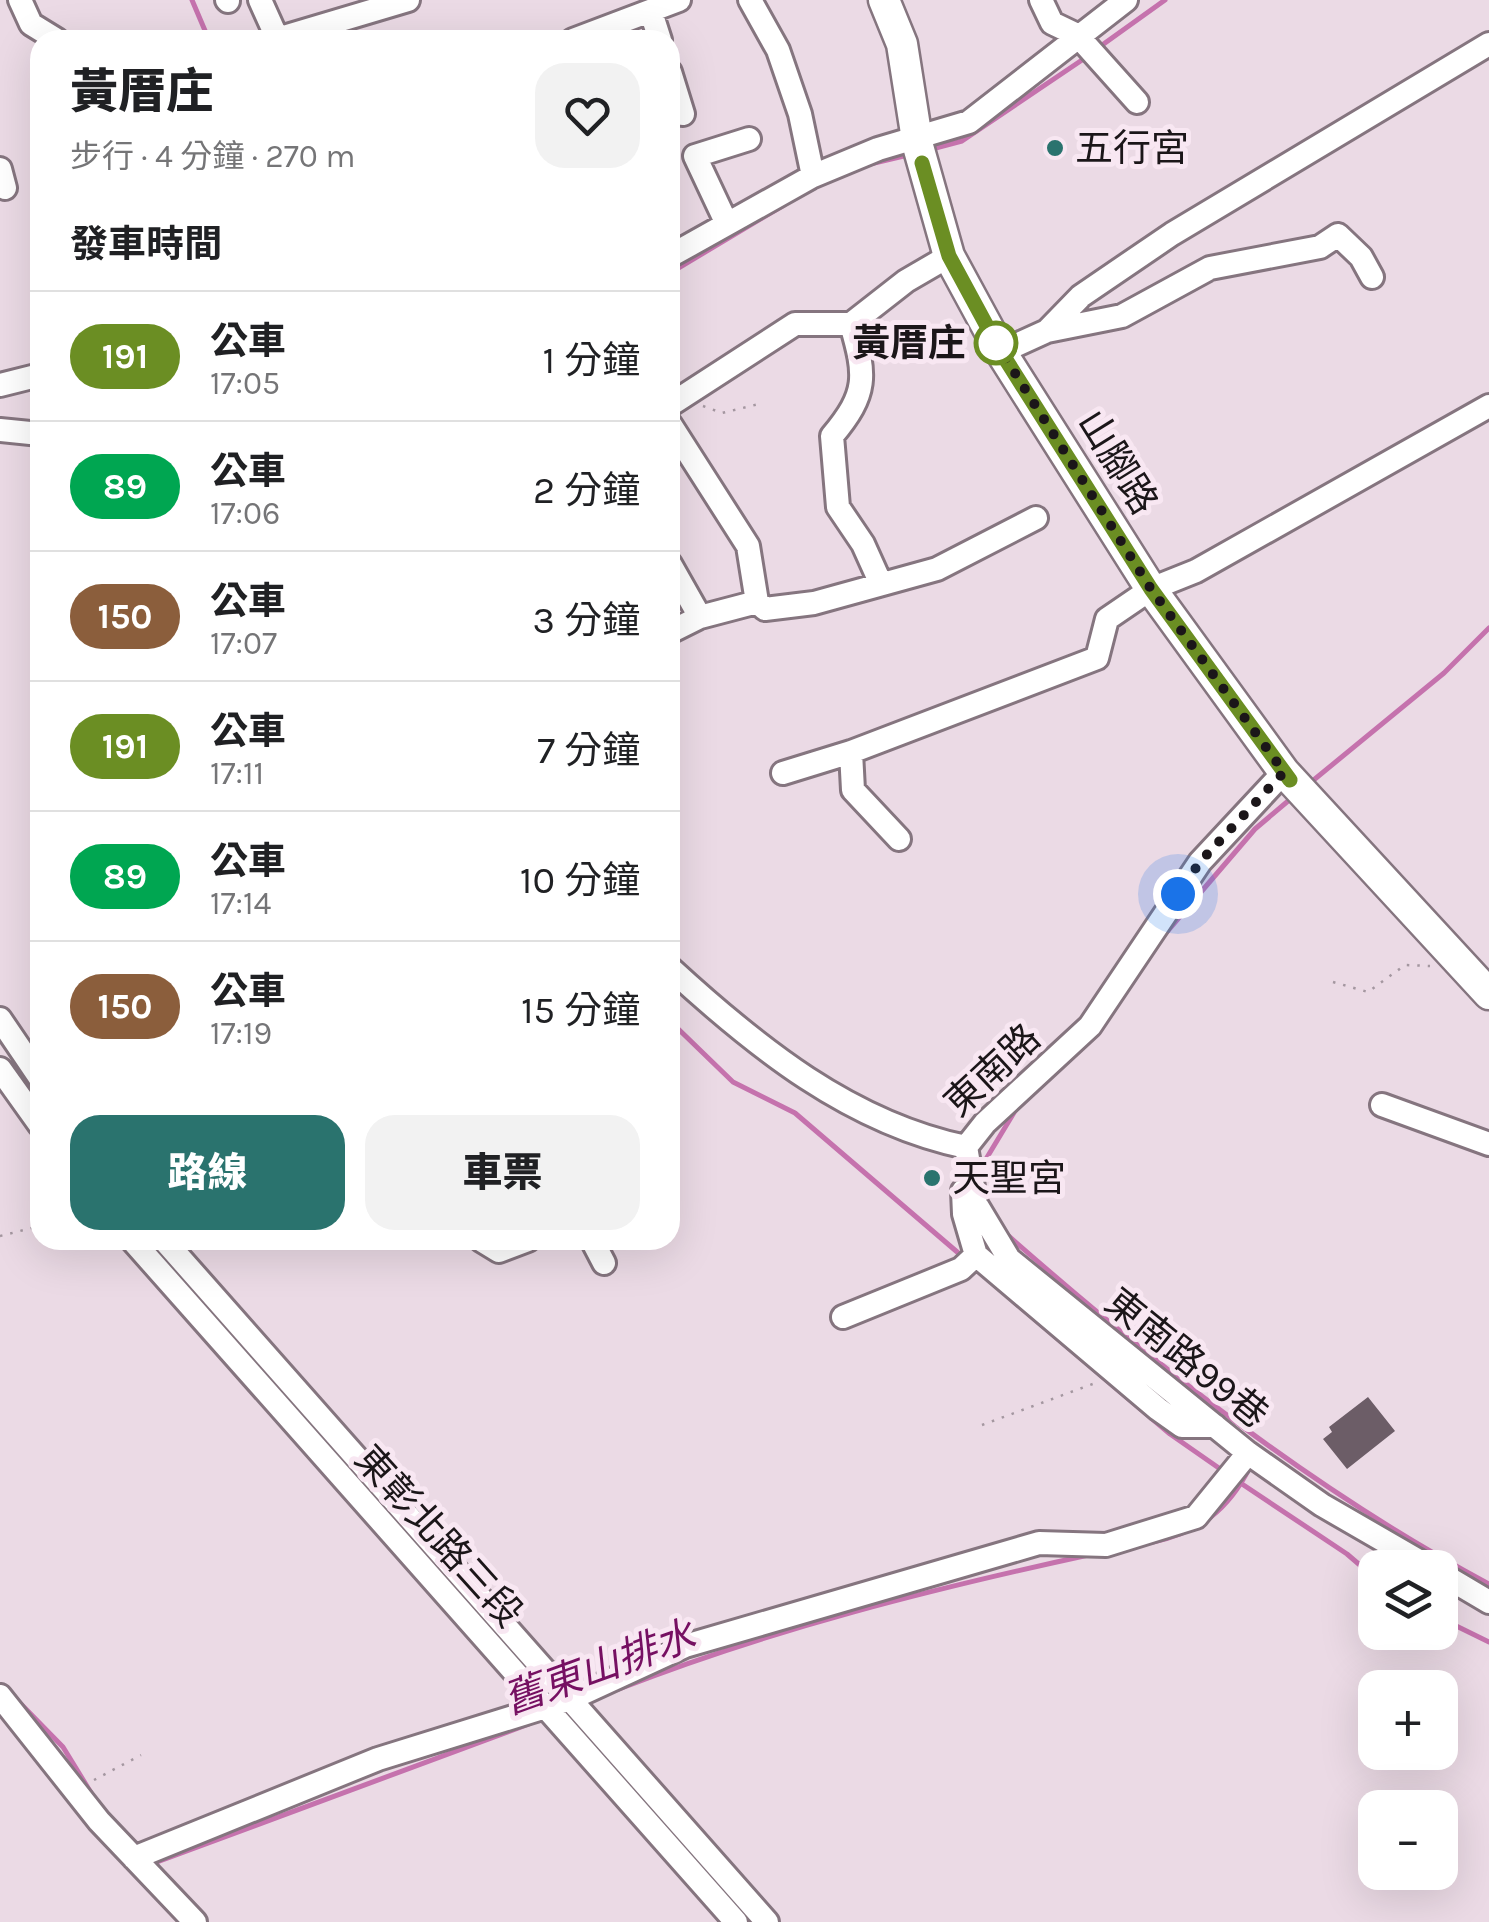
<!DOCTYPE html>
<html lang="zh-TW">
<head>
<meta charset="utf-8">
<style>
  body { margin:0; font-family:Karla,"Noto Sans TC",sans-serif; background:#f2f2f2; color:#202124; height:100vh; display:flex; flex-direction:column; font-size:38px; white-space:nowrap }
  * { box-sizing:border-box; margin:0 }
  p { font-size:32px; color:#757577 }
  .icon { flex:none; width:55px; height:55px; fill:none; stroke:currentColor; stroke-width:2; stroke-linecap:round; stroke-linejoin:round }
  .map { position:relative; flex:1; overflow:hidden }
  .details { position:absolute; left:30px; top:30px; width:650px; height:1220px; display:flex; flex-direction:column; background:#fff; border-radius:30px; box-shadow:0 10px 40px #0002 }
  .details>* { flex:none }
  .badge { padding:0 20px; border-radius:32px; font-size:35px; line-height:65px }
  .fabs { position:absolute; left:1358px; top:1550px; display:grid; gap:20px }
  .fabs a { display:grid; place-items:center; width:100px; height:100px; border-radius:20px; background:#fff; box-shadow:0 10px 40px #0002; font-size:50px }
  .you { position:absolute; width:50px; height:50px; margin:-25px; border:8px solid #fff; border-radius:50%; background:#1a73e8; box-shadow:0 0 0 15px #1a73e833 }
  .map>.badge { position:absolute; translate:-50% -50%; box-shadow:0 0 0 5px #fff }
  h2 { padding:0 40px; font-size:38px; line-height:90px }
  .round { display:grid; place-items:center; flex:none; width:105px; height:105px; border-radius:30px; background:#f2f2f2 }
  .head { display:flex; align-items:center; justify-content:space-between; height:170px; padding:0 40px }
  h1 { font-size:48px; font-weight:800; line-height:75px }
  .cta { display:flex; gap:20px; margin-top:auto; padding:20px 40px }
  .cta a { flex:1; height:115px; border-radius:30px; background:#2a736e; color:#fff; font-size:40px; font-weight:800; line-height:115px; text-align:center }
  .cta a+a { background:#f2f2f2; color:#202124 }
  ul { padding:0; list-style:none }
  li { display:flex; align-items:center; gap:30px; height:130px; padding:0 40px; border-top:2px solid #e0e0e0 }
  li div { flex:1 }
  li b { display:block; font-size:38px }
  li em { font-style:normal }
  li .badge { min-width:110px; font-weight:700; text-align:center }
  .map>svg:first-child { display:block }
  .lines { fill:none; stroke-linecap:round; stroke-linejoin:round }
  .stream { stroke:#c572ad; stroke-width:5 }
  .building { fill:#6c5d67 }
  .minor-casing { stroke:#85757f; stroke-width:28 }
  .major-casing { stroke:#85757f; stroke-width:35 }
  .path { stroke:#a497a0; stroke-width:2.5; stroke-dasharray:2.5 8; stroke-linecap:butt }
  .minor { stroke:#fff; stroke-width:22 }
  .major { stroke:#fff; stroke-width:30 }
  .line-casing { stroke:#fff; stroke-width:22 }
  .line { stroke:#6b8e23; stroke-width:15 }
  .walk { stroke:#1b1619; stroke-width:10; stroke-dasharray:0 18 }
  .poi-dot { fill:#2a736e; stroke:#f8e7f2; stroke-width:4 }
  .stop-dot { fill:#fff; stroke:#6b8e23; stroke-width:5 }
  .labels { text-anchor:middle; stroke-width:10; stroke-linejoin:round; paint-order:stroke }
  .poi-label { font-size:38px; fill:#1b1619; stroke:#f8e7f2; text-anchor:start }
  .stop-label { font-size:38px; font-weight:bold; fill:#1b1619; stroke:#f8e7f2; text-anchor:end }
  .street-label { font-size:38px; fill:#1b1619; stroke:#f8e7f2 }
  .water-label { font-size:40px; font-style:italic; fill:#761062; stroke:#f8e7f2 }
</style>
</head>
<body>
<div class="map">
<svg width="1489" height="1922" viewBox="0 0 1489 1922">
  <rect width="100%" height="100%" fill="#ebdae5"/>
  <g class="lines">
    <!-- stream -->
    <path class="stream" d="M192,0L209,40
      M1098,48L1165,0
      M928,150L962,141L1085,58
      M870,164L908,155
      M670,273L784,205
      M1310,783L1444,673L1489,628
      M1165,934L1255,829L1294,796
      M670,1021L733,1082L795,1113L963,1257
      M980,1169L1018,1106
      M1004,1232C1154,1364 1311,1489 1489,1584
      M1013,1301L1170,1434L1226,1473
      M1239,1482L1347,1554L1375,1578
      M1153,1542C1199,1532 1228,1511 1250,1467
      M1440,1618L1489,1642
      M619,1689C772,1629 932,1589 1093,1554
      M16,1699L63,1747L93,1796
      M152,1857L157,1862L529,1724"/>
  </g>
  <!-- building -->
  <path class="building" d="M1368,1397L1395,1431L1347,1469L1323,1439L1332,1432L1329,1427Z"/>
  <g class="lines">
    <!-- minor casing -->
    <g class="minor-casing">
      <path id="minor" d="M20,0L31,24L57,40
        M227,0L228,1
        M260,0L278,40
        M750,0L778,50L800,114L813,176
        M1041,0L1052,23L1077,35L1137,102
        M651,12L660,40
        M277,39L408,0
        M573,40L679,0
        M670,72L683,114
        M0,169L5,188
        M727,224L695,156L749,139
        M670,256L813,176L878,149L969,122L1126,0
        M851,324C866,376 868,393 832,436L838,507L863,544L881,584
        M1047,331L1122,316L1210,268L1320,247L1338,235L1361,257L1372,277
        M1001,352L1047,331L1081,296L1172,234L1489,44
        M0,385L40,375
        M670,405L795,324H851L906,281L949,256
        M670,424L748,546L757,602
        M0,430L40,434
        M670,564L700,617
        M670,632L700,617L757,602L765,609L814,603L937,569L1036,518
        M851,752L853,790L899,839
        M783,773L851,752L1097,658L1107,619L1151,589L1196,571L1489,406
        M670,968C756,1047 850,1123 966,1147
        M0,1019L40,1078
        M0,1069L40,1125
        M1382,1105L1489,1144
        M966,1147L976,1204L1009,1259L1248,1453L1322,1505L1431,1568
        M966,1147L985,1123L1090,1026L1200,862L1284,772
        M132,1240L736,1922
        M164,1240L767,1922
        M481,1240L499,1251L528,1240
        M592,1240L604,1263
        M976,1255L1158,1409L1182,1426H1215
        M843,1317L961,1269L976,1255L964,1214L963,1191
        M1440,1573L1489,1602
        M0,1696L99,1821L195,1922
        M134,1858L378,1759L568,1700L685,1646L1039,1543L1106,1545L1196,1517L1248,1453"/>
    </g>
    <!-- major casing -->
    <g class="major-casing">
      <path id="major" d="M884,0L902,44L918,146L949,256L1001,352L1151,589L1284,772L1489,994"/>
    </g>
    <!-- path -->
    <path class="path" d="M703,406L722,413L759,404
      M1333,982L1368,992L1405,965L1430,966
      M0,1236L40,1226
      M982,1425L1098,1382
      M94,1780L141,1755"/>
    <!-- minor -->
    <use href="#minor" class="minor"/>
    <!-- major -->
    <use href="#major" class="major"/>
  </g>
  <g class="lines">
    <!-- line casing -->
    <g class="line-casing">
      <path id="line" d="M922,163L949,256L1001,352L1151,589L1290,780"/>
    </g>
    <!-- line -->
    <use href="#line" class="line"/>
    <!-- walk -->
    <path class="walk" d="M996,343L1151,589L1284,772L1200,862L1178,894"/>
  </g>
  <!-- markers -->
  <g class="poi-dot">
    <circle cx="1055" cy="148" r="10"/>
    <circle cx="932" cy="1178" r="10"/>
  </g>
  <circle class="stop-dot" cx="996" cy="343" r="20"/>
  <g class="labels">
    <!-- poi labels -->
    <g class="poi-label">
      <text x="1075" y="161">五行宮</text>
      <text x="952" y="1191">天聖宮</text>
    </g>
    <!-- stop labels -->
    <g class="stop-label">
      <text x="966" y="356">黃厝庄</text>
    </g>
    <!-- street labels -->
    <g class="street-label">
      <text transform="translate(1118 462) rotate(58)" y="13">山腳路</text>
      <text transform="translate(992 1070) rotate(-43)" y="13">東南路</text>
      <text transform="translate(1187 1358) rotate(39)" y="13">東南路99巷</text>
      <text transform="translate(439 1536) rotate(48)" y="13">東彰北路三段</text>
    </g>
    <!-- water labels -->
    <g class="water-label">
      <text transform="translate(599 1667) rotate(-20)" y="14">舊東山排水</text>
    </g>
  </g>
</svg>
<div class="fabs">
<a><svg class="icon" aria-label="layers" viewBox="0 0 24 24"><path d="M12 4l9 5-9 5-9-5zM3 14l9 5 9-5"/></svg></a>
<a>+</a>
<a>−</a>
</div>
<div class="you" style="left:1178px;top:894px"></div>
<section class="details">
<div class="head"><div><h1>黃厝庄</h1><p>步行 · 4 分鐘 · 270 m</p></div><a class="round"><svg class="icon" aria-label="heart" viewBox="0 0 24 24"><path d="M12 20l-8-8c-3-5 5-10 8-4 3-6 11-1 8 4z"/></svg></a></div>
<h2>發車時間</h2>
<ul>
<li><span class="badge" style="background:#6b8e23;color:#fff">191</span><div><b>公車</b><p>17:05</p></div><em>1 分鐘</em></li>
<li><span class="badge" style="background:#00a651;color:#fff">89</span><div><b>公車</b><p>17:06</p></div><em>2 分鐘</em></li>
<li><span class="badge" style="background:#8b5e3c;color:#fff">150</span><div><b>公車</b><p>17:07</p></div><em>3 分鐘</em></li>
<li><span class="badge" style="background:#6b8e23;color:#fff">191</span><div><b>公車</b><p>17:11</p></div><em>7 分鐘</em></li>
<li><span class="badge" style="background:#00a651;color:#fff">89</span><div><b>公車</b><p>17:14</p></div><em>10 分鐘</em></li>
<li><span class="badge" style="background:#8b5e3c;color:#fff">150</span><div><b>公車</b><p>17:19</p></div><em>15 分鐘</em></li>
</ul>
<div class="cta"><a>路線</a><a>車票</a></div>
</section>
</div>
</body>
</html>
